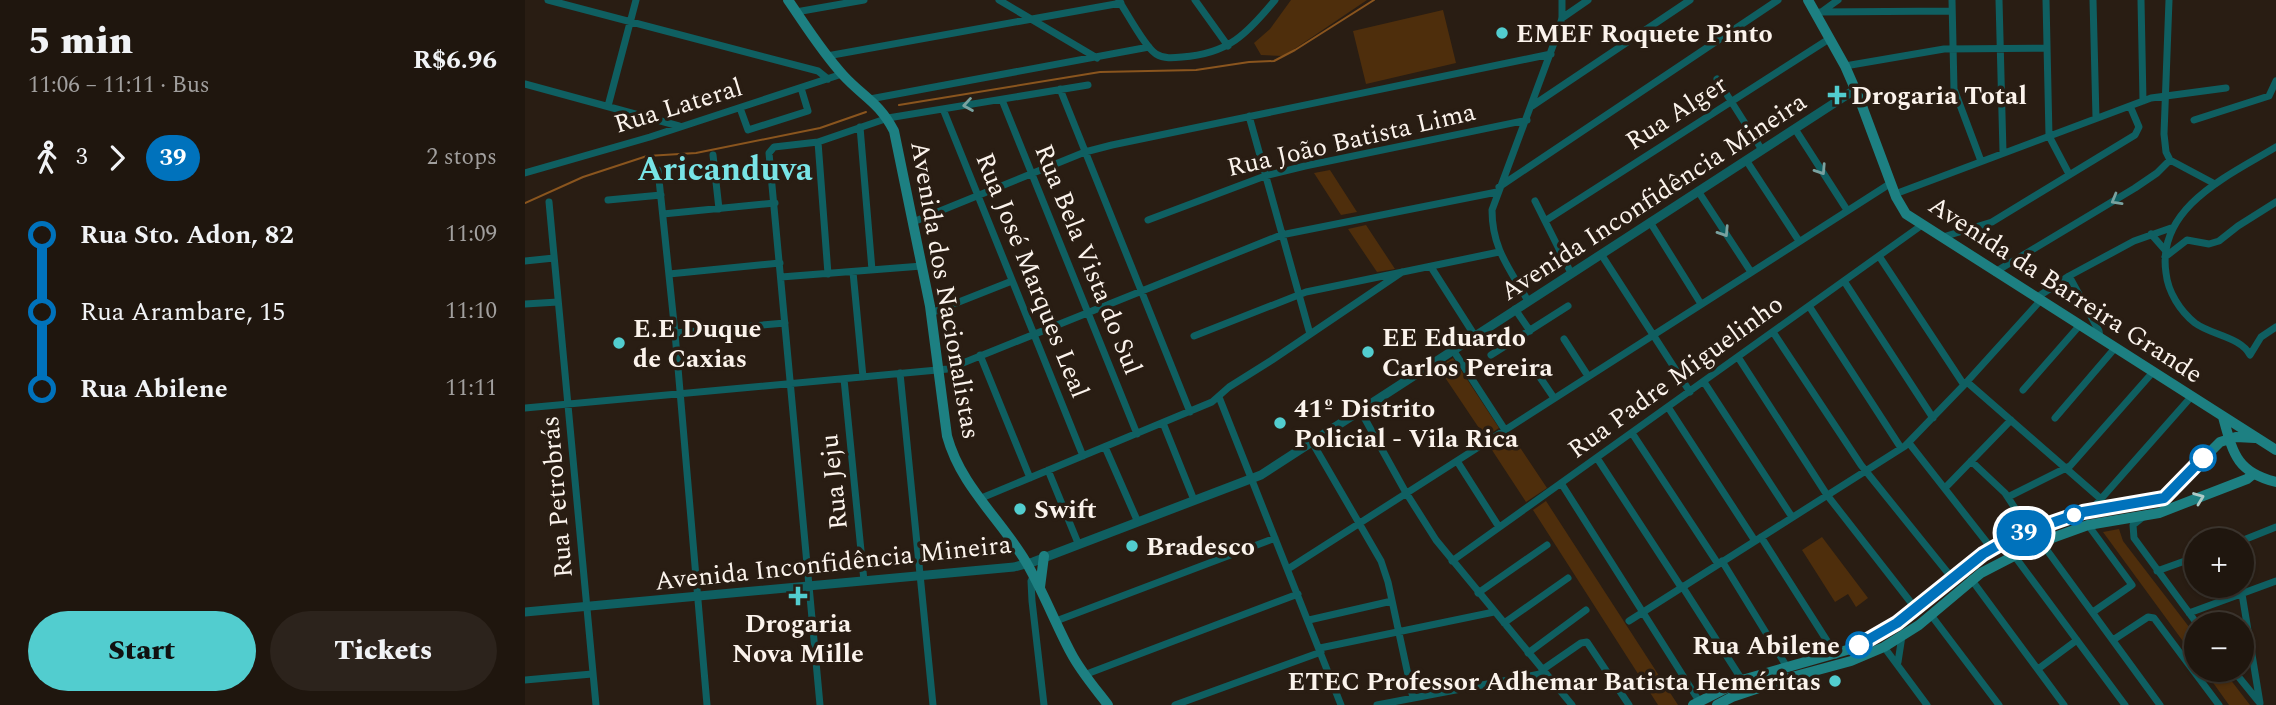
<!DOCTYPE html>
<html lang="en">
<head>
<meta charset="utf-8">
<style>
  body { margin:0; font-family:Spectral,serif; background:#2c231c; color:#f1f3f6; height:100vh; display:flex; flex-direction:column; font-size:26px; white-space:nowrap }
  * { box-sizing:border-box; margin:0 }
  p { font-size:23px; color:#a19f9e }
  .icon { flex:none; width:38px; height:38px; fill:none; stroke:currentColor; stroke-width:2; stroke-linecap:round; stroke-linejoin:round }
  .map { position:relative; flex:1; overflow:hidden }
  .drawer { display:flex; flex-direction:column; background:#1f160e; width:525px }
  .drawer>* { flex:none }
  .badge { padding:0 14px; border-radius:23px; font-size:24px; line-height:46px }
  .tools { position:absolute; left:1659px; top:528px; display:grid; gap:14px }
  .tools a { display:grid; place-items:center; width:70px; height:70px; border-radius:50%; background:#1f160e; box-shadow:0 2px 5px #0004,0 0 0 2px #3c352e; font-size:35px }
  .map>.badge { position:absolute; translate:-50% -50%; box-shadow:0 0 0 4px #fff }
  .legs { display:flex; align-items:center; gap:10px; height:77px; padding:0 28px; font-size:23px }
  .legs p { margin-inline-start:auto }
  .headline { display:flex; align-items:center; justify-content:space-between; height:119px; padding:0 28px }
  h1 { font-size:38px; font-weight:800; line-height:52px }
  .action { display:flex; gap:14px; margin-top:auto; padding:14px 28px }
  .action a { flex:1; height:80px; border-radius:42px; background:#52cdcf; color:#111; font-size:28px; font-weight:800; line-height:80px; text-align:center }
  .action a+a { background:#2c231c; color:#f1f3f6 }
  ul { padding:0 28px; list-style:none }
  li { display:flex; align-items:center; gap:24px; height:77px; font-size:26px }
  li i { display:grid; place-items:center; width:10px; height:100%; margin:0 9px; background:currentColor }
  li i::after { content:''; width:18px; height:18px; margin:-9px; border:5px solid; border-radius:50%; background:#1f160e }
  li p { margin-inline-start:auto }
  li:first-child i { background:linear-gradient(#0000 50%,currentColor 0) }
  li:last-child i { background:linear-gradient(currentColor 50%,#0000 0) }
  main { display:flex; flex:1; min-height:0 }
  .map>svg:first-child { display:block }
  .green { fill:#4e2e0c }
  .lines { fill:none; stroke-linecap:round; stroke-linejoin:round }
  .stream { stroke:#8a551e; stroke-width:2 }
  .minor { stroke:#0f5f61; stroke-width:7 }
  .tertiary { stroke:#0f5f61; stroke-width:9 }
  .secondary { stroke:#1d8082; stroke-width:10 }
  .oneway { stroke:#79a2a0 }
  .oneway2 { stroke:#adcbc7 }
  .line-1-casing { stroke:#fff; stroke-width:16 }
  .line-1 { stroke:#0072bc; stroke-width:10 }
  .poi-dot { fill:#52cdcf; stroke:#291d13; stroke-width:2.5 }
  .stop-1-dot { fill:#fff; stroke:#0072bc; stroke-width:3.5 }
  .labels { text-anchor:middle; stroke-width:7; stroke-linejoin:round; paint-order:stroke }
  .poi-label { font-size:26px; font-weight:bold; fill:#fbf3ec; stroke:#291d13; text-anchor:start }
  .street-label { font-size:26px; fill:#fbf3ec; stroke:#291d13 }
  .stop-label { font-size:26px; font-weight:bold; fill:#fbf3ec; stroke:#291d13; text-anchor:end }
  .district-label { font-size:33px; font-weight:bold; fill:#78e4e6; stroke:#291d13 }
</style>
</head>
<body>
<main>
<section class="drawer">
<div class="headline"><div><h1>5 min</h1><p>11:06 – 11:11 · Bus</p></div><b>R$6.96</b></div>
<div class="legs"><svg class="icon" aria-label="walk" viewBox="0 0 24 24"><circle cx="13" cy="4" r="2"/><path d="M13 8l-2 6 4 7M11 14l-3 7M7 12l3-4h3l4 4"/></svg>3<svg class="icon" aria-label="forward" viewBox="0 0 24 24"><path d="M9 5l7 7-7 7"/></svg><b class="badge" style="background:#0072bc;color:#fff">39</b><p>2 stops</p></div>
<ul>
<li><i style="color:#0072bc"></i><b>Rua Sto. Adon, 82</b><p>11:09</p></li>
<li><i style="color:#0072bc"></i><span>Rua Arambare, 15</span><p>11:10</p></li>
<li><i style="color:#0072bc"></i><b>Rua Abilene</b><p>11:11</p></li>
</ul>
<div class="action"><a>Start</a><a>Tickets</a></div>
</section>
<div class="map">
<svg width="1751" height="705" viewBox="0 0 1751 705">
  <rect width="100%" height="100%" fill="#291d13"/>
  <!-- green -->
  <path class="green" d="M766,0H842L759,56L736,55L729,43L745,29Z
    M918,10L931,63L841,84L828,31Z
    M805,170L832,212L816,215L789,173Z
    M841,225L870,269L852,272L823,229Z
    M928,358L974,428L960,437L913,367Z
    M986,434L1022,488L1001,502L965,447Z
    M1021,501L1153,705H1133L1008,510Z
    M1594,529L1598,541L1671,636V659L1578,532Z
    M1297,537L1343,598L1331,607L1323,594L1310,602L1277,550Z
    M1679,670H1698L1725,705H1704Z"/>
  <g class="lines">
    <!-- stream -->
    <path class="stream" d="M374,105L575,72L671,70L724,62L749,61L770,50L849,0
      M0,203L58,177L122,156L171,153L295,128L341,112"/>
    <!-- minor -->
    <path class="minor" d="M23,0L293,71L303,79
      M474,0L572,58
      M670,0L703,46
      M1427,0L1429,89L1456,161
      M1474,0L1478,152
      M1521,0L1524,136L1544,174
      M1568,0L1571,118
      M1616,0L1618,101
      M1644,0L1639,134L1641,152L1645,160L1690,184
      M594,1C602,13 620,47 631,54C639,59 648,58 657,57C703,54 722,34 750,0
      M271,12L339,0
      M1295,12L1427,11
      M1295,13L1313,0
      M1037,18L1063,0
      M302,56L596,3
      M1320,66L1419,49L1522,48
      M1192,79L1237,150
      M0,84L154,126
      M535,89L665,412
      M345,99L624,47
      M477,100L612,434
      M83,106L111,0
      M1007,106L1165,0
      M215,108L223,130L283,111L276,88
      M418,109L558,456
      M724,116L785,334
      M1669,120L1744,96L1751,81
      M335,127L347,270
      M1270,129L1322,210
      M293,142L303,274
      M1751,147C1705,175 1631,207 1641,273C1643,292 1655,311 1670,323C1686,335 1716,337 1725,355L1736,337L1751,327
      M188,155L194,209
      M1221,160L1274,241
      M133,170L150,333L182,705
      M0,173L125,137L317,74
      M974,187L1253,0
      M1173,191L1226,272
      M1370,194L1626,98L1701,88
      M83,200L136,195
      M1010,201L1046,273
      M24,202L71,705
      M138,214L250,203
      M623,220L740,176L780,166L1002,120
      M1020,221L1304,39
      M388,222L560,152L587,145L1026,54
      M1125,222L1176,304
      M1626,234L1640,250
      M1418,237L1467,222L1610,135L1614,127L1605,106
      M1076,254L1165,392
      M1354,256L1439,385
      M1640,257L1662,240L1684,244L1694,241L1713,226L1751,202
      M0,261L29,258
      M906,267L950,336
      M328,272L338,377
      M1470,272L1610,188L1632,173L1645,160
      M144,274L255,263
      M1544,276L1574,331L1575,337
      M256,277L397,266
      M1319,281L1408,418
      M1511,298L1544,276L1609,241L1646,228
      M1003,301C985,269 967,249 967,210L1032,35L1037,18V0
      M0,304L33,302
      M1284,306L1376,448
      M990,309L1005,331
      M406,313L487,281
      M1248,332L1336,465L1427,578
      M150,333L260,323
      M669,336L781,292L974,252
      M1039,339L1063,376
      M928,350L980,430
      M455,355L505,478
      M966,355L1043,306
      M1213,357L1302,495L1391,609
      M1010,370L1029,398
      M375,373L408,705
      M319,379L339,581
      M1179,382L1267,517
      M1442,382L1576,499
      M1498,390L1555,325
      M694,397L816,705
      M1143,407L1230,541
      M0,408L423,369L756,235L972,192
      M835,410L880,491L911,540L1047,705
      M1530,418L1590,348
      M638,423L669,500
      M1107,433L1193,564
      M787,442L856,561L863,582L888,698
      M1384,443L1467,549
      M580,447L612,520
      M1072,458L1156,587
      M932,461L974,527
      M1446,461L1480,493L1505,531
      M523,470L553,543
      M1036,483L1174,701
      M1420,488L1486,420
      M1483,497L1545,466L1628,372
      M454,499L687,402L704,387L747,360L877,272
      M1567,509L1666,397
      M1618,517L1608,525L1609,538L1673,625
      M1563,525L1607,585L1568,612
      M1236,537L1311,655
      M1716,541L1751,527
      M1516,542L1635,705
      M1488,554L1600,705
      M927,561L1397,225
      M1197,561L1262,667
      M763,569L1366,183
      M1632,571L1671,557
      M508,577L506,581L507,601L519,705
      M1446,579L1539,705
      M1157,586L1217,680
      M953,593L1022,545
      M1717,594L1735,703
      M1664,613L1751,581
      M1406,615L1474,705
      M784,620L867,601
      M531,621L750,538
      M1104,621L1380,446L1439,385L1515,301
      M979,623L1043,578
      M1588,640L1623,617L1629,618L1694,705
      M1359,647L1402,705
      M795,648L969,612
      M1003,653L1061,610
      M1373,662L1377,636
      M1513,669L1552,640
      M1017,670L1056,643L1062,642L1104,705
      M1708,670L1734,702
      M559,675L773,594
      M0,680L67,674
      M295,705L244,153L249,147L293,142L363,118L563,85
      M650,705L796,652
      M852,705L1020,673"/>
    <!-- tertiary -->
    <path class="tertiary" d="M0,612L489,567L508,562L736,475L1331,89"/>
    <!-- secondary -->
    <path class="secondary" d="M263,0C281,26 297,52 318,75C338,97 354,102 369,131L405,306L422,436C436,487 475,518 501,562C518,591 530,623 546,653C556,672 570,688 583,705
      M1283,0L1320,66L1334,98L1371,197L1381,214L1751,450
      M1698,417C1708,453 1711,472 1751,482
      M515,587L519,556
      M1168,705L1217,680L1329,648L1366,627L1458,554L1477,543L1498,533L1558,512L1639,498L1695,442L1711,437L1730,438
      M1192,705L1207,697L1267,677L1326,661L1359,647L1394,625L1456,573L1516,542L1563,525L1634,513L1722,479L1727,475"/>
  </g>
  <!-- one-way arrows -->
  <defs><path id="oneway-chevron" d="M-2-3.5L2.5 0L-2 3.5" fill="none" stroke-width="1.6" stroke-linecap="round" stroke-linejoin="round" transform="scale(1.75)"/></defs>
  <g class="oneway">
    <use href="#oneway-chevron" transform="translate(443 105) rotate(171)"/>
    <use href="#oneway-chevron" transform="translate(1296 170) rotate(57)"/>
    <use href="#oneway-chevron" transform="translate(1591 200) rotate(150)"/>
    <use href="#oneway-chevron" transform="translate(1199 232) rotate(57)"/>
  </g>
  <use class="oneway2" href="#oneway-chevron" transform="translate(1674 498) rotate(-21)"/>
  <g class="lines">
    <!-- line-1 casing -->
    <g class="line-1-casing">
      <path id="line-1" d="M1334,645L1372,623L1458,554L1477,543L1498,533L1558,512L1639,498L1678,458"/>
    </g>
    <!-- line-1 -->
    <use href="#line-1" class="line-1"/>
  </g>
  <!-- markers -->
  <g class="poi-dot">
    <circle cx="977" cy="33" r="7"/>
    <path d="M1308.5 84.5h7v7h7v7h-7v7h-7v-7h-7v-7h7z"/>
    <circle cx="94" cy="343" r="7"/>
    <circle cx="843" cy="352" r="7"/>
    <circle cx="755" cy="423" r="7"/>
    <circle cx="495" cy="509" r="7"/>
    <circle cx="607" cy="546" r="7"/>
    <path d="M269.5 585.5h7v7h7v7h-7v7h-7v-7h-7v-7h7z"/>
    <circle cx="1310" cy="681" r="7"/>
  </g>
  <g class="stop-1-dot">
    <circle cx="1678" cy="458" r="12"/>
    <circle cx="1549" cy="515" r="9"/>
    <circle cx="1334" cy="645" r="12"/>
  </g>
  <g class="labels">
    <!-- poi labels -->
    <g class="poi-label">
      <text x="991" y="42">EMEF Roquete Pinto</text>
      <text x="1326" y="104">Drogaria Total</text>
      <text x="108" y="337">E.E Duque<tspan x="108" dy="30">de Caxias</tspan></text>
      <text x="857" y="346">EE Eduardo<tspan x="857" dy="30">Carlos Pereira</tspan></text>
      <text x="769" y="417">41º Distrito<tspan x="769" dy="30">Policial - Vila Rica</tspan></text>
      <text x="509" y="518">Swift</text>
      <text x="621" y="555">Bradesco</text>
      <text x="273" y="632" text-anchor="middle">Drogaria<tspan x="273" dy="30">Nova Mille</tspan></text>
      <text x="1296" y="690" text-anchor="end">ETEC Professor Adhemar Batista Heméritas</text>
    </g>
    <!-- street labels -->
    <g class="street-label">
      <text transform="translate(153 105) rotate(-17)" y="9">Rua Lateral</text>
      <text transform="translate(1151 112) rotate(-33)" y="9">Rua Alger</text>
      <text transform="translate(826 139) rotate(-13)" y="9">Rua João Batista Lima</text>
      <text transform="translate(1128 196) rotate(-33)" y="9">Avenida Inconfidência Mineira</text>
      <text transform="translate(564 259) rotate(68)" y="9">Rua Bela Vista do Sul</text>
      <text transform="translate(508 275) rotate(68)" y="9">Rua José Marques Leal</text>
      <text transform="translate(1541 289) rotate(33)" y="9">Avenida da Barreira Grande</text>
      <text transform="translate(421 290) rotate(80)" y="9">Avenida dos Nacionalistas</text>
      <text transform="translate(1150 376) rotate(-36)" y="9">Rua Padre Miguelinho</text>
      <text transform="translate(308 482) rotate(-96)" y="9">Rua Jeju</text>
      <text transform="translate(31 497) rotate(-95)" y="9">Rua Petrobrás</text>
      <text transform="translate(308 562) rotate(-6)" y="9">Avenida Inconfidência Mineira</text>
    </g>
    <!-- stop labels -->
    <g class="stop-label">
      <text x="1315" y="654">Rua Abilene</text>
    </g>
    <!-- district labels -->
    <g class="district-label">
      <text x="200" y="180">Aricanduva</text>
    </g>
  </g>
</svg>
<div class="tools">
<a>+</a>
<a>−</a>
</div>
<b class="badge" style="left:1499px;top:533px;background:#0072bc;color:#fff">39</b>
</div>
</main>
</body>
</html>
